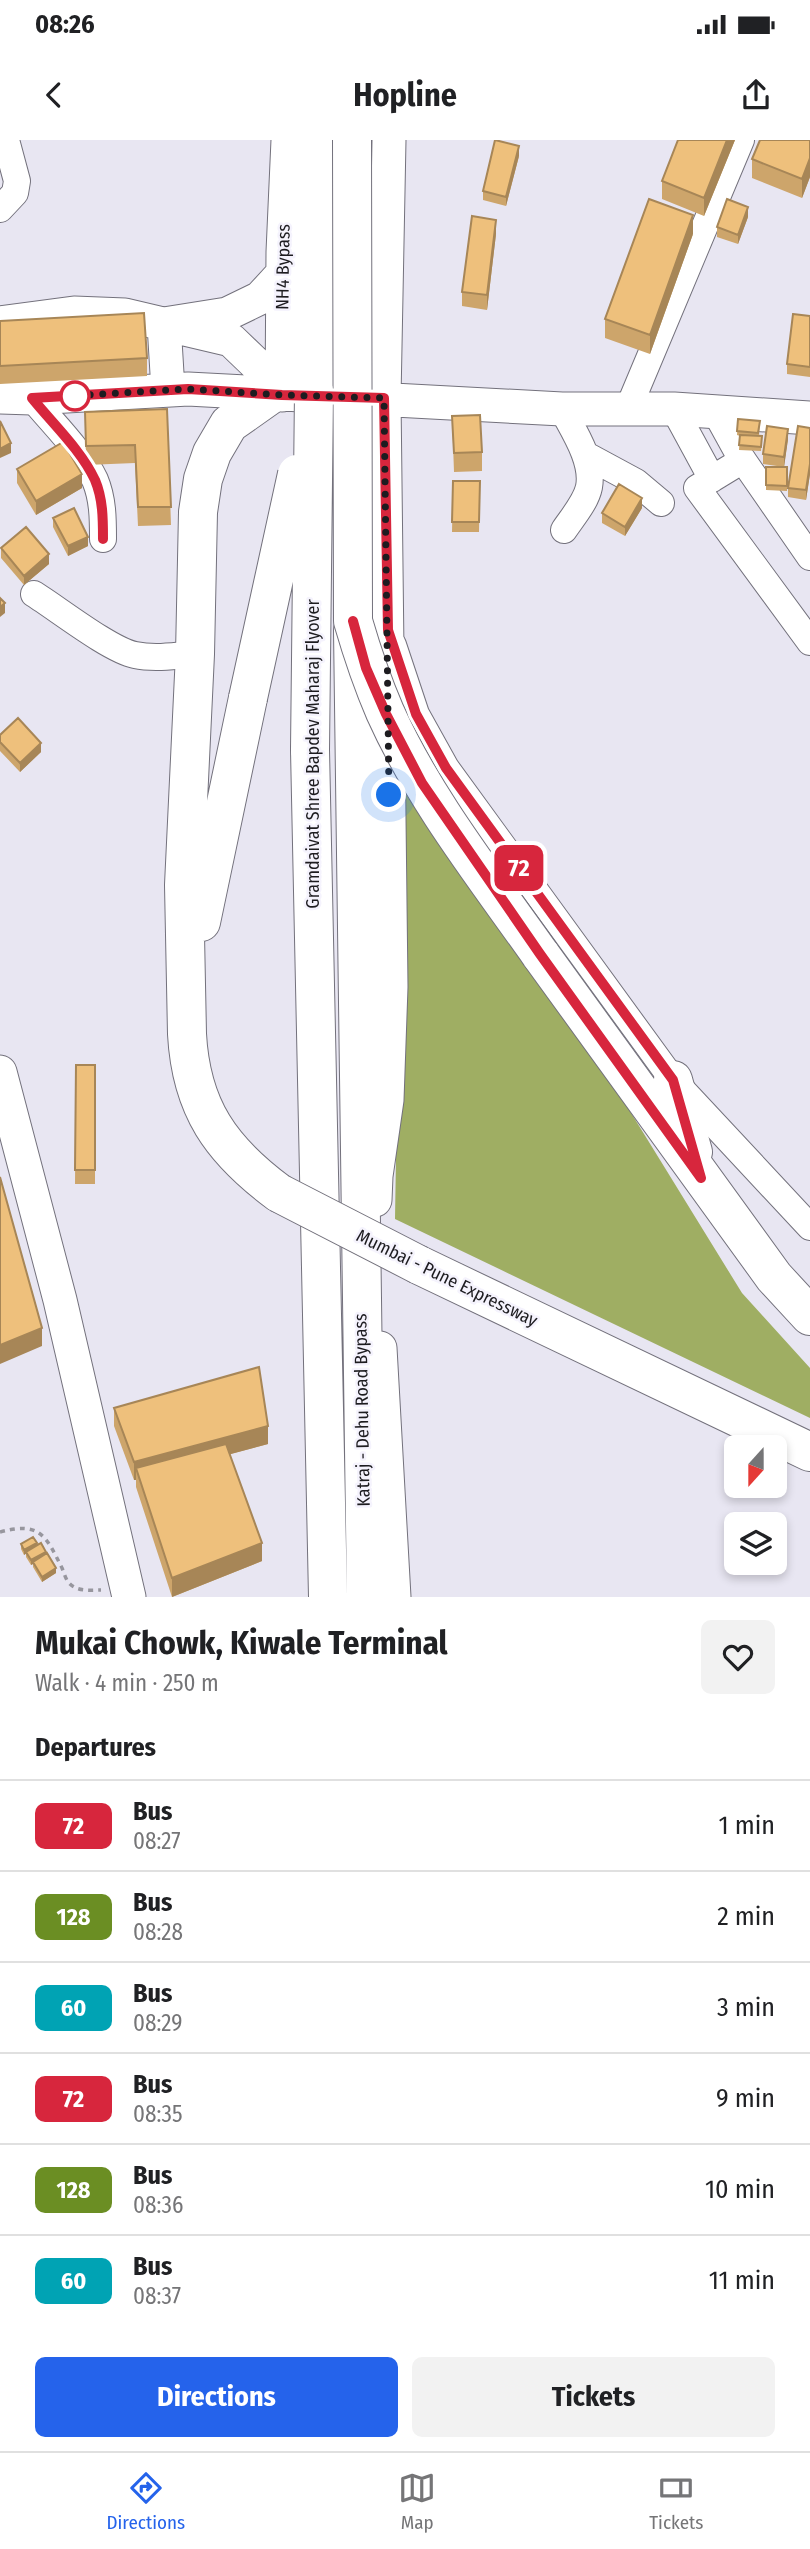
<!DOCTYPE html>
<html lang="en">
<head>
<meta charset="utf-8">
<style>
  body { margin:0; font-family:"Fira Sans Condensed",sans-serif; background:#f2f2f2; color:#202124; height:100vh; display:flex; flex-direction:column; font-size:26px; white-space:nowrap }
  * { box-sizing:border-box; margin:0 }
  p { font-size:23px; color:#757577 }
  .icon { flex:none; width:38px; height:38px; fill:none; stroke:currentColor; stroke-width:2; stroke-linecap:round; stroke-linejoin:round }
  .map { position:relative; height:1457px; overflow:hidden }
  .drawer { display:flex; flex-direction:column; background:#fff; flex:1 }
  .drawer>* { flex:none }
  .badge { padding:0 14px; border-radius:10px; font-size:24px; line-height:46px }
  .needle { width:46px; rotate:201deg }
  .fabs { position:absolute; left:724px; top:1295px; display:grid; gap:14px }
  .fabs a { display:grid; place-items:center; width:63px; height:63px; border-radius:10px; background:#fff; box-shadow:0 4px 10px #0003; font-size:35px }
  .you { position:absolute; width:35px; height:35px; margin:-18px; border:5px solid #fff; border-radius:50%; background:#1a73e8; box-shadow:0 0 0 10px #1a73e833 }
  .map>.badge { position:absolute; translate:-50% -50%; box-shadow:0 0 0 4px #fff }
  h2 { padding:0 35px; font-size:26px; line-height:63px }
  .round { display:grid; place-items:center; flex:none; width:74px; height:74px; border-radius:10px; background:#f2f2f2 }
  .overview { display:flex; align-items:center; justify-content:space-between; height:119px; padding:0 35px }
  h1 { font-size:33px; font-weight:700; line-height:52px }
  .button { display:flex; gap:14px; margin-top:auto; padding:14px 35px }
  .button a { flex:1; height:80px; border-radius:10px; background:#2563eb; color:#fff; font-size:28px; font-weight:700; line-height:80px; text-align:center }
  .button a+a { background:#f2f2f2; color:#202124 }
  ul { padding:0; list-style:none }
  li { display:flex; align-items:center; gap:21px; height:91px; padding:0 35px; border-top:2px solid #e0e0e0 }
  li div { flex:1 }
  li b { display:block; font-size:26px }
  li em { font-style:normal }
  li .badge { min-width:77px; font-weight:700; text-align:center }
  .status { display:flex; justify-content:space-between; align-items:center; height:49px; padding:0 35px; background:#fff; direction:ltr }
  .status svg { height:19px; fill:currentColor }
  header { display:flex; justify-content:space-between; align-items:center; height:91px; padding:0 35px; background:#fff; font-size:32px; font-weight:700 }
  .dock { display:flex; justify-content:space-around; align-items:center; height:98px; border-top:2px solid #e0e0e0; background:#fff; font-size:19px; color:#757577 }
  .dock a { display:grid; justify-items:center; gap:4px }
  .dock .active { color:#2563eb }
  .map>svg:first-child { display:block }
  .forest { fill:#9fae63 }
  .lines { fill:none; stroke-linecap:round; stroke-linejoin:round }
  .minor-casing { stroke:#73717c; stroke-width:28 }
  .major-casing { stroke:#73717c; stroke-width:35 }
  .highway-casing { stroke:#73717c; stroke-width:40 }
  .path { stroke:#97969e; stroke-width:3.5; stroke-dasharray:5 5; stroke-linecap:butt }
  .minor { stroke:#fff; stroke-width:26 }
  .major { stroke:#fff; stroke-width:33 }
  .highway { stroke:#fff; stroke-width:38 }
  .highway-bridge-casing { stroke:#73717c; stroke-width:40; stroke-linecap:butt }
  .highway-bridge { stroke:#fff; stroke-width:38 }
  .wall { fill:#cda56b }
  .shaded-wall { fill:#a78657 }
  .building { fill:#eec07c; stroke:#a78657; stroke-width:2 }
  .line-casing { stroke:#fff; stroke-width:16 }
  .line { stroke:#d7263d; stroke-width:10 }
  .walk { stroke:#1d1c20; stroke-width:7; stroke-dasharray:0 12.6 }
  .stop-dot { fill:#fff; stroke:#d7263d; stroke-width:3.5 }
  .labels { text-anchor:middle; stroke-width:5; stroke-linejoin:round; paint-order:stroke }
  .street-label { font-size:18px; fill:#1d1c20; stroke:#f5f3fd }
</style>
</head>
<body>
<div class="status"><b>08:26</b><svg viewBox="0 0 49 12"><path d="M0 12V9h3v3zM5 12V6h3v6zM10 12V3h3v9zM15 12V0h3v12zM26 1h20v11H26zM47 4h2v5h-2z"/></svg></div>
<header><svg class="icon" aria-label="back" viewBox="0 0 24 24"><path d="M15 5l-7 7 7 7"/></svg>Hopline<svg class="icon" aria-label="share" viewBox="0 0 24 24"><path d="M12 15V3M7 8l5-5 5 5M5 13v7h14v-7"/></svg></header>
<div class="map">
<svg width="810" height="1457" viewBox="0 0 810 1457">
  <rect width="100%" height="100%" fill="#e8e6f2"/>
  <!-- forest -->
  <path class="forest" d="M402,649L612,942L742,1153L810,1228V1278L395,1079Z"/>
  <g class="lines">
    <!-- minor casing -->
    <g class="minor-casing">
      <path id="minor" d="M0,69L15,53L17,41L6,0
        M32,258C53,284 81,310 95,340C103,359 103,379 103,399
        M562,269C573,290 594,321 589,347C586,362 572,378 564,390
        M628,269L741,0
        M674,269L712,339
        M716,273L738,313L810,417
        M586,315L636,342L661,363
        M743,320L697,348L810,502
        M34,454C58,469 110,510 135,515C154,519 175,516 195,514
        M393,505L416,574L446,628L673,940L810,1087"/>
    </g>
    <!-- major casing -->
    <g class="major-casing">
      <path id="major" d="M0,183L74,173L125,175L231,200L257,225L273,253
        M168,250L164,184L227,174L260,158L283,133
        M282,255L283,112L288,0
        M0,257L32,258L188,249L562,269H674L810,278
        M0,932L60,1160L129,1457
        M375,1060L376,1036L387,960L391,847L384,258L389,0
        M380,1208L394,1457"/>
    </g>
    <!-- highway casing -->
    <g class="highway-casing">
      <path id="highway" d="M314,251L317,0
        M273,253L229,284L212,313L203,339L198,372L195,514L184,745L187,894C191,968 221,1010 279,1053
        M353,490L366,1457
        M310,610L328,1457
        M201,782L248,558
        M540,814L774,1137L810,1176
        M673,940L693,1012
        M419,1125L810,1312"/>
    </g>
    <!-- path -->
    <path class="path" d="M0,1392C40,1381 46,1396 62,1428C64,1433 66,1440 69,1443C77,1452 90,1450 101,1450"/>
    <!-- minor -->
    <use href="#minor" class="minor"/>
    <!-- major -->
    <use href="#major" class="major"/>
    <!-- highway -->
    <use href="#highway" class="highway"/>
    <!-- highway-bridge casing -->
    <g class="highway-bridge-casing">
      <path id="highway-bridge" d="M352,0L353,481C362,512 372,542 385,572C424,659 485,736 540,814
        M248,558L297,334
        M310,610L314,251
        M279,1053L419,1125"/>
    </g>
    <!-- highway-bridge -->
    <use href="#highway-bridge" class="highway-bridge"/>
  </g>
  <!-- wall -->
  <path class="wall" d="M678,0H735L704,76L662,59V41Z
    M810,0V37L802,58L752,38V19Z
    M519,16L506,66L483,60V51Z
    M748,77L738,104L717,97V87Z
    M496,94L487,170L462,166V152Z
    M693,94L650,214L605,198V179Z
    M810,176V237L787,234V224Z
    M0,181L147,218V236L0,244Z
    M167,269L171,385L138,386L135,323L86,325L85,272Z
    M452,276L482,312V331L454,332Z
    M738,279L760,281L759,296H762L761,311L739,310L740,296L737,295Z
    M810,288V334L806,360L788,357V348Z
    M788,299L784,327L763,324V314Z
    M766,327H787V351L766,350Z
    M17,329L82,348L36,375L17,343Z
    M453,341H480L479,392H452Z
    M642,368L625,396L602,383V373Z
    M53,378L88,406L68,416L53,387Z
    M1,408L49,424L24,445L1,418Z
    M0,595L41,612L20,632L0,611Z
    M76,925H95V1044H75Z
    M114,1268L268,1304L230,1314L262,1421L172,1457L136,1347V1340H134L114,1286Z
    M21,1404L37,1406L46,1414L56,1433L42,1442L33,1427V1424L31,1425L26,1417V1413L24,1415L21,1409Z"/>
  <!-- shaded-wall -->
  <path class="shaded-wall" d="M727,0H735L704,76V58Z
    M519,6V16L506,66V57Z
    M810,18V37L802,58V39Z
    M748,67V77L738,104V95Z
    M693,75V94L650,214V195Z
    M496,80V94L487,170V155Z
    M788,289V299L784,327V317Z
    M11,303V313L0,318V309Z
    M810,324V334L806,360V350Z
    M82,334V348L36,375V361Z
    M642,358V368L625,396V387Z
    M88,397V406L68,416V406Z
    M49,414V424L24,445V436Z
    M5,463V473L0,477V467Z
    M41,603V612L20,632V623Z
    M42,1188V1206L0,1224V1205Z
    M268,1286V1304L139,1339L136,1328V1340H134V1322Z
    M37,1403V1407L24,1415V1410Z
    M262,1403V1421L172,1457V1438Z
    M46,1412V1417L33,1422V1424L31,1425V1420Z
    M56,1428V1433L42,1442V1437Z"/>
  <!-- building -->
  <path class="building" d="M495,0L519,6L506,57L483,51Z
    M678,0H727L704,58L662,41Z
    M760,0H810V18L802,39L752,19Z
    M649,59L693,75L650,195L605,179Z
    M727,59L748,67L738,95L717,87Z
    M472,76L496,80L487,155L462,152Z
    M144,173L147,218L0,226V181Z
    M793,174L810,176V227L787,224Z
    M167,269L171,367H138L135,305L86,306L85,272Z
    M480,275L482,312L454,313L452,276Z
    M738,279L760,281L758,293L737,291Z
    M0,281L11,303L0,309Z
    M767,286L788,289L784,317L763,314Z
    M798,286L810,288V324L806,350L788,348Z
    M740,295L762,296L761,307L739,305Z
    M63,302L82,334L36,361L17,329Z
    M766,327H787V346L766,345Z
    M453,341H480L479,382H452Z
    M619,344L642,358L625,387L602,373Z
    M74,368L88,397L68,406L53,378Z
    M26,387L49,414L24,436L1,408Z
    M0,458L5,463L0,467Z
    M18,578L41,603L20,623L0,602V595Z
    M76,925H95V1030H75Z
    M0,1037L42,1188L0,1205Z
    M259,1227L268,1286L134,1322L114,1268Z
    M226,1304L262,1403L172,1438L136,1328Z
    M33,1397L37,1403L24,1410L21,1404Z
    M41,1403L46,1412L31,1420L26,1412Z
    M47,1413L56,1428L42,1437L33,1422Z"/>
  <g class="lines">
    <!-- line casing -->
    <g class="line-casing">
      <path id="line" d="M103,399C103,379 103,359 95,340C81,310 53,284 32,258L188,249L282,255L384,258L388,490L416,574L446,628L673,940L701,1038L540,814L422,643L386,574L366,528L353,481"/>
    </g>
    <!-- line -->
    <use href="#line" class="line"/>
    <!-- walk -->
    <path class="walk" d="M75,256H70L188,249L282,255L384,258L389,655"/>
  </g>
  <!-- markers -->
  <circle class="stop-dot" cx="75" cy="256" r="14"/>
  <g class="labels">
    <!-- street labels -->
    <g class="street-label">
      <text transform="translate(283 127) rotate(-89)" y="6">NH4 Bypass</text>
      <text transform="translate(313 614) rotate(-90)" y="6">Gramdaivat Shree Bapdev Maharaj Flyover</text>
      <text transform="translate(447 1138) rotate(26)" y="6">Mumbai - Pune Expressway</text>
      <text transform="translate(362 1270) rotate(-91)" y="6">Katraj - Dehu Road Bypass</text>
    </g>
  </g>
</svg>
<div class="fabs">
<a><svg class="needle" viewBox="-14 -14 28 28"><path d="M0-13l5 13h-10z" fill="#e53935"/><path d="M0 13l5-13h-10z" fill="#757577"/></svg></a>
<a><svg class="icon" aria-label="layers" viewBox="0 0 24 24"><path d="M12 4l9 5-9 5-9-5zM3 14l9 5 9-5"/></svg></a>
</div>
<div class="you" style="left:389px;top:655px"></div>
<b class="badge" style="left:519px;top:728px;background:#d7263d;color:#fff">72</b>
</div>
<section class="drawer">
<div class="overview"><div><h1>Mukai Chowk, Kiwale Terminal</h1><p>Walk · 4 min · 250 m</p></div><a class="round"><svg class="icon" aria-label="heart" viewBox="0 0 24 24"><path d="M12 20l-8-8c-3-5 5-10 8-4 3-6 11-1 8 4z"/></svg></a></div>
<h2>Departures</h2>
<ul>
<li><span class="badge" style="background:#d7263d;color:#fff">72</span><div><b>Bus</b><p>08:27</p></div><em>1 min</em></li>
<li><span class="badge" style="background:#6b8e23;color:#fff">128</span><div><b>Bus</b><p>08:28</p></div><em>2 min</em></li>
<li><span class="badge" style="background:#00a3b4;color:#fff">60</span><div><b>Bus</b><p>08:29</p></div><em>3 min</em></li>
<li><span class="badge" style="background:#d7263d;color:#fff">72</span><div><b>Bus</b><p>08:35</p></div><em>9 min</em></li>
<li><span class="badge" style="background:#6b8e23;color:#fff">128</span><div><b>Bus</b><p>08:36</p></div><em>10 min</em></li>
<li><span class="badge" style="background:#00a3b4;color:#fff">60</span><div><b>Bus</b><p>08:37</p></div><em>11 min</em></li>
</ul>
<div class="button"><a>Directions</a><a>Tickets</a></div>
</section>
<nav class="dock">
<a class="active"><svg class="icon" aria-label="directions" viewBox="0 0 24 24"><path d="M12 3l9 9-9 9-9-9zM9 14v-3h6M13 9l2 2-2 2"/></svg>Directions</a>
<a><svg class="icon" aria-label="map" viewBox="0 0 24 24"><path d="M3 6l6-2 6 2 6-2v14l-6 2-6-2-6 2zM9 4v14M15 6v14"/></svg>Map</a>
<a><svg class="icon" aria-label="tickets" viewBox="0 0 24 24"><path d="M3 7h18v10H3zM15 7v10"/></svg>Tickets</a>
</nav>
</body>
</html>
